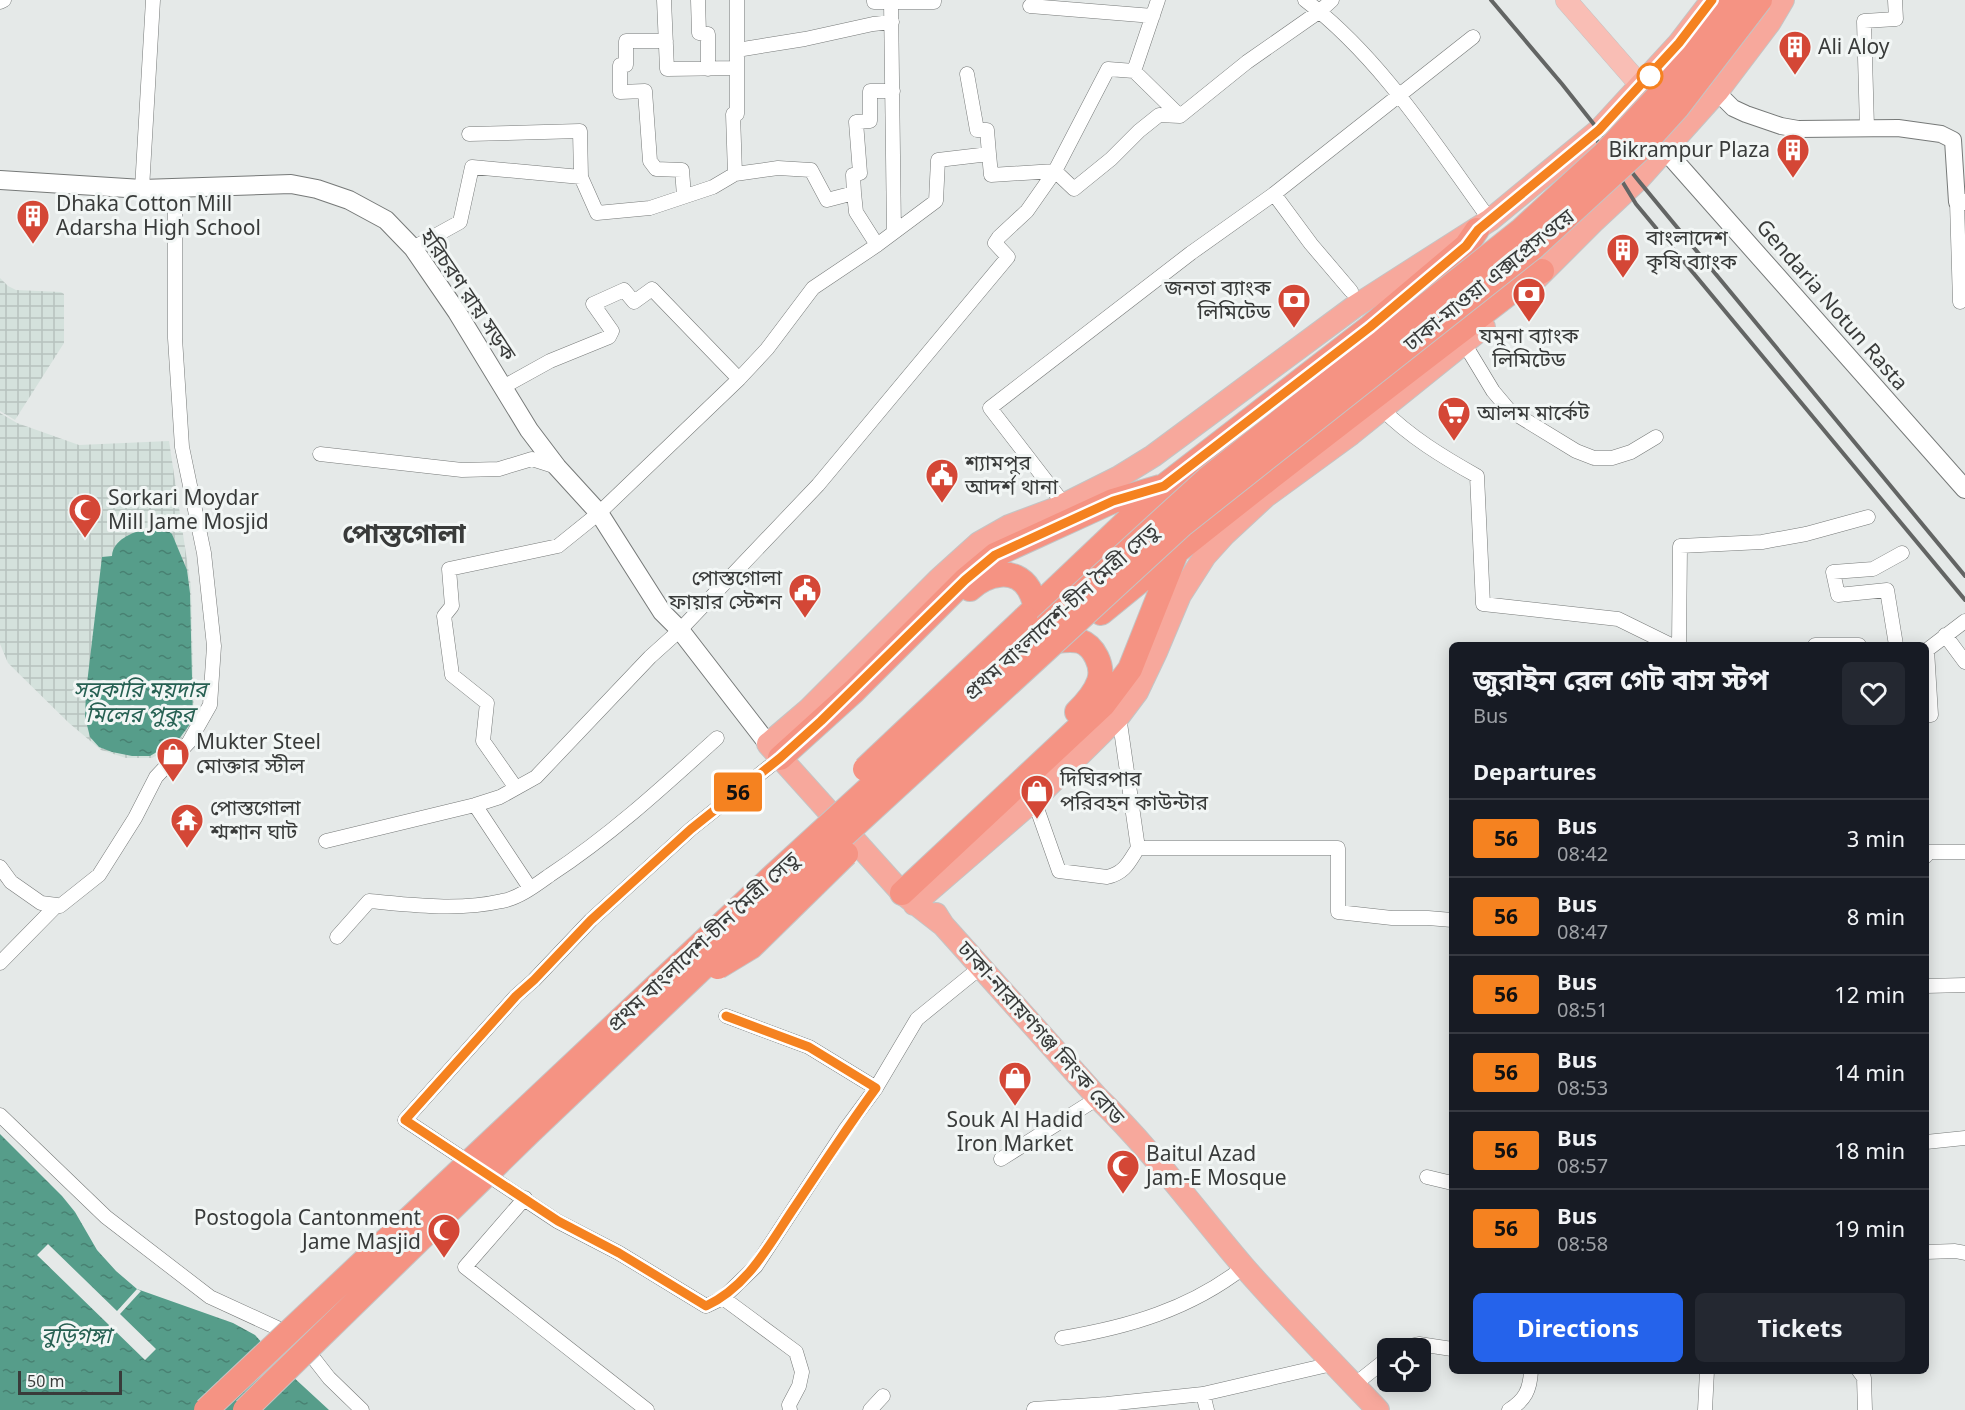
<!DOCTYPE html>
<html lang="en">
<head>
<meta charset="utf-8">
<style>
  body { margin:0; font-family:"Noto Sans","Noto Sans Bengali",sans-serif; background:#242831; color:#f1f3f6; height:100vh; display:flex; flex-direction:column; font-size:22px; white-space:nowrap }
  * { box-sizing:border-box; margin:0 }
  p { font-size:20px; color:#9ea1a6 }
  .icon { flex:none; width:33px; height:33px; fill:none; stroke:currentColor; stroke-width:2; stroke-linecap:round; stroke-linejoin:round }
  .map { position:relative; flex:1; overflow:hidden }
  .sheet { position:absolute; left:1449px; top:642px; width:480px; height:732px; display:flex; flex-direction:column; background:#171b24; border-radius:9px; box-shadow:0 3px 15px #0003 }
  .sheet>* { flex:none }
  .badge { padding:0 12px; border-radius:4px; font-size:21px; line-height:39px }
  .buttons { position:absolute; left:1377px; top:1338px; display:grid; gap:12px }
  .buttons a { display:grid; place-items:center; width:54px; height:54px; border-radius:9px; background:#171b24; box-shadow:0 3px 15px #0003; font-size:30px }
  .scale { position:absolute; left:18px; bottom:15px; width:104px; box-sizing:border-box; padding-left:6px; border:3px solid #393b3a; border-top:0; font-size:16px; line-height:21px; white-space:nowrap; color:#393b3a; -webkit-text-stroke:4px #f2f6f5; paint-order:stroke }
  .map>.badge { position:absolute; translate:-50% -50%; box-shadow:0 0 0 3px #fff }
  h2 { padding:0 24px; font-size:22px; line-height:54px }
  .round { display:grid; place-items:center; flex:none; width:63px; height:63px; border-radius:9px; background:#242831 }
  .head { display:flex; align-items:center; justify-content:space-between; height:102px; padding:0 24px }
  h1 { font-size:28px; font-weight:700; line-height:45px }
  .primary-button { display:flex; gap:12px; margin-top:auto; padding:12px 24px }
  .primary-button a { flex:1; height:69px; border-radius:9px; background:#2563eb; color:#fff; font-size:24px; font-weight:700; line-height:69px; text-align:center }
  .primary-button a+a { background:#242831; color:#f1f3f6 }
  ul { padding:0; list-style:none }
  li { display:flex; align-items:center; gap:18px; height:78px; padding:0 24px; border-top:2px solid #363941 }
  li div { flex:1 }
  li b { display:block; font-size:22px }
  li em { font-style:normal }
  li .badge { min-width:66px; font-weight:700; text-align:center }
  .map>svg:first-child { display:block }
  .industrial { fill:url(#industrial-grid) }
  .water { fill:url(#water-ripples) }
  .pier { fill:#e5e9e8 }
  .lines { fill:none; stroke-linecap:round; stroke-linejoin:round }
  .minor-casing { stroke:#767978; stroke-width:15 }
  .tertiary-casing { stroke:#767978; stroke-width:18 }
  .secondary-casing { stroke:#767978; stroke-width:20 }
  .primary-casing { stroke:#c4c4c4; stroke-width:22 }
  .trunk-casing { stroke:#c4c4c4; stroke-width:24 }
  .motorway-casing { stroke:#c4c4c4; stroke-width:26 }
  .minor { stroke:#fff; stroke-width:14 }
  .tertiary { stroke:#fff; stroke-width:16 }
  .secondary { stroke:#fff; stroke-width:18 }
  .primary { stroke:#f9beb5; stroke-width:21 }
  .trunk { stroke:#f7a89c; stroke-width:22 }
  .motorway { stroke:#f59383; stroke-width:24 }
  .rail { stroke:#636564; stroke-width:4 }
  .motorway-bridge-casing { stroke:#c4c4c4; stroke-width:26; stroke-linecap:butt }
  .motorway-bridge { stroke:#f59383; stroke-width:24 }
  .line-casing { stroke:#fff; stroke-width:14 }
  .line { stroke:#f58220; stroke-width:9 }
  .stop-dot { fill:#fff; stroke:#f58220; stroke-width:3 }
  .labels { text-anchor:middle; stroke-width:6; stroke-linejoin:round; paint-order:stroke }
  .poi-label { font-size:21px; fill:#393b3a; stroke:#f2f6f5; text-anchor:start }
  .street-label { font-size:21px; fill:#393b3a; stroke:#f2f6f5 }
  .water-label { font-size:22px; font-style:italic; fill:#266052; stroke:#f2f6f5 }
  .district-label { font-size:27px; font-weight:bold; fill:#393b3a; stroke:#f2f6f5 }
</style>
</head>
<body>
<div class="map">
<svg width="1965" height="1410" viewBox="0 0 1965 1410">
  <defs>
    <pattern id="industrial-grid" width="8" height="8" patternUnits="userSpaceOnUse" patternTransform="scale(1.5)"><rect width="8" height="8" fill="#d4e1dc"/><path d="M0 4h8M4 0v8" fill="none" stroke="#b7c2be"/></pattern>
    <pattern id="water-ripples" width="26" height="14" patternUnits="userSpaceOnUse" patternTransform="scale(1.5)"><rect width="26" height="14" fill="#569d8a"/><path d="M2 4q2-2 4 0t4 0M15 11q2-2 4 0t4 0" fill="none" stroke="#488172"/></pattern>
  </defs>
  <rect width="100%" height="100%" fill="#e5e9e8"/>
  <!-- industrial -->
  <path class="industrial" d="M0,278L8,286L16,290L61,292L64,294V343L15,420L0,411Z
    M0,413L17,423L79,445L169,441L191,587L194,718L178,744L152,758H126L101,750L69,723L8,663L0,644Z"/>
  <!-- water -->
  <path class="water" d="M147,529L167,530L172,534L187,570L190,593L193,720L179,739L150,756H132L112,752L99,747L90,737L85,717L86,692L102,557L112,556C113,540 132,532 147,529Z
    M0,1134L62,1196L75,1212L97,1250L116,1271L137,1289L233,1323L255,1335L291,1375L329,1410H0Z"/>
  <!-- pier -->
  <path class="pier" d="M48,1244L117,1311L137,1289L141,1291L120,1314L156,1349L145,1360L37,1255Z"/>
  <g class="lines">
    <!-- minor casing -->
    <g class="minor-casing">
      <path id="minor" d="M664,0L667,69L737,68V0
        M698,0L699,33L708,34V69
        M874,0V2H934V0
        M1305,0C1382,59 1434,143 1490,220
        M0,2L4,0
        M891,2L894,232
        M1030,6L1153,16
        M666,41H626V65H620V92L645,91L650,161L656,169L682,170L684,196
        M737,50L805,39L873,24L892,22
        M1134,71L1180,116
        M967,74L977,130H987L989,154
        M1867,128L1864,21L1896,19L1895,0
        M469,134L580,131L581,177
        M735,174L733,114H737V68
        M142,189L153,0
        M854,193L853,175L860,173L856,122L870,121V91H893
        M1274,194L1311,244L1351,291
        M1957,202L1960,302
        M413,248L460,222L472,167L581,177L597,213L650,208L713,187L735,174L778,168L811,170L827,200L854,193L856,212L877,245
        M1464,343L1493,391L1509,410L1576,451L1594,458H1612L1631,452L1656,437
        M503,387L550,361L609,337L612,331L593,304L624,290L634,302L652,289L739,379
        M1382,409C1410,437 1443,457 1477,476L1483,604L1618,619L1671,645
        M320,454L462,470L499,469L532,459L557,467
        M1064,504L990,408L1191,253L1274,194L1473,37
        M1945,635L1965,662
        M1679,645L1680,546L1762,542L1806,534L1868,517
        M1815,645H1859
        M1896,645L1887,590L1838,595L1833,572L1873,569L1902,553
        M1119,716L1138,848H1338V912L1392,918H1428L1452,920
        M1926,716L1931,715L1927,650L1965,621
        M780,758L691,829L591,920L534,980L516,996L405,1120L557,1221L619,1253L706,1306L723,1298L756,1266L845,1130L876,1088L917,1019L981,967
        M516,788L483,741L487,703L452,675L444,616L452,606L449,569L558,546L599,513L739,379L767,349L813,288L877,245L936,201L938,160L989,154L991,175L1055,171L1074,189L1111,159L1139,131L1159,115L1180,116L1247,62L1320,11L1332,0
        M1034,800L1059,871L1107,877C1125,873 1129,862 1138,848
        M475,805L530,888
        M326,841L475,805L500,797L536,777L650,657L680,630L818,485L1008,257L995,243L999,237L1027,211L1055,171L1108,69L1134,71L1158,0
        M1926,856L1927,852H1965
        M0,867L11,882L41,903L57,905
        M337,937L369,901C414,905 458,911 502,901C519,898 536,885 550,875C611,835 663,787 717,738
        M0,963L57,905L60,906L99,875L135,818L156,777L189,742L210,705L214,646L204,553L182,447L175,338V188
        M1926,986L1965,985
        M726,1016L809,1047L876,1088
        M0,1115L106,1217L210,1297L297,1337L329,1378L362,1410
        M1926,1142L1965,1138
        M1001,1159L1098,1098
        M1427,1177L1452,1183
        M525,1198L465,1267L647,1410
        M1926,1252L1955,1251L1965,1253
        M723,1298L796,1352L802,1372L799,1386L789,1405L790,1410
        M1062,1338C1129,1327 1190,1309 1244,1267
        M1402,1348L1419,1344L1452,1349
        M1859,1371L1864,1378L1865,1410
        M1354,1385L1388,1358
        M1203,1394L1207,1410
        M1034,1409L1107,1404L1203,1394L1332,1364
        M870,1410L883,1396
        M1509,1410C1525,1400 1530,1390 1531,1371
        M1705,1410L1707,1371"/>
    </g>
    <!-- tertiary casing -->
    <g class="tertiary-casing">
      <path id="tertiary" d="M1707,91L1717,92L1733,108L1746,114L1781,126L1798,129L1898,128L1941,134L1953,140L1957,202H1965"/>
    </g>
    <!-- secondary casing -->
    <g class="secondary-casing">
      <path id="secondary" d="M1665,150L1965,489
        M0,180L142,189L291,184L317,189L349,200L386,220L413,248L457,312L529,430L557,467L599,513L662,612L680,630L768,744"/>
    </g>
    <!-- primary casing -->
    <g class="primary-casing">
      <path id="primary" d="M1566,0L1641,86L1646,100"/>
    </g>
    <!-- trunk casing -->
    <g class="trunk-casing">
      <path id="trunk" d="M1530,285L1593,222L1638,180L1717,92L1770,22L1783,0
        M914,904L1034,800L1119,716L1137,692L1156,652L1180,595L1205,556L1224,535L1266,496L1351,434L1484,327
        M936,914L943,925L1098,1098C1152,1150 1196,1211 1244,1267C1287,1316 1333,1363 1378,1410
        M943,925L902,893L768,744L808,710L938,580L979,543L1009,526L1057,508L1119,477L1153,456L1354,307L1490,220L1599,130L1679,43L1712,0"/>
    </g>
    <!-- motorway casing -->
    <g class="motorway-casing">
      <path id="motorway" d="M970,589C986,574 1015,566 1029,589C1035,599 1037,611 1039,622
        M1101,613C1241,498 1385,389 1529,278L1542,271
        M1025,618L1164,486L1370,327L1466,246L1477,230
        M1056,641C1064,640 1072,639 1080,641C1094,646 1104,666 1099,681C1095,693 1086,703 1077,712
        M780,758L854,691L965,580L995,555L1113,501L1160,487
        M902,893L1103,705L1130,669L1176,553"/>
    </g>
    <!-- minor -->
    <use href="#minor" class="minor"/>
    <!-- tertiary -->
    <use href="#tertiary" class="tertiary"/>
    <!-- secondary -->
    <use href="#secondary" class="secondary"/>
    <!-- primary -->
    <use href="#primary" class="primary"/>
    <!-- trunk -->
    <use href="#trunk" class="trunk"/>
    <!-- motorway -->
    <use href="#motorway" class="motorway"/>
    <!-- rail -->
    <path class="rail" d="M1491,0L1562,84L1638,180L1965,576
      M1592,132L1636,204L1965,600"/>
    <!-- motorway-bridge casing -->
    <g class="motorway-bridge-casing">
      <path id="motorway-bridge" d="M865,769L1025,618
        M718,967L751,947L846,854
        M206,1410L772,877L1207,479L1520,231L1605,153L1662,92L1734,0
        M245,1410L530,1132L794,881L1183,524L1535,246L1637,152L1677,108L1760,0"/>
    </g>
    <!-- motorway-bridge -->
    <use href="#motorway-bridge" class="motorway-bridge"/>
  </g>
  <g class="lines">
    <!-- line casing -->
    <g class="line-casing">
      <path id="line" d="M726,1016L809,1047L876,1088C848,1126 822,1166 796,1205C770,1243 749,1286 706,1306L619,1253L558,1221L405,1120L516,996L534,980L591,920L691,829L780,758L821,721L965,580L995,555L1113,501L1164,486L1370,327L1466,246L1478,230L1599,130L1679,43L1712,0"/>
    </g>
    <!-- line -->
    <use href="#line" class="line"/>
  </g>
  <!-- icons -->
  <defs>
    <g id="building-pin" transform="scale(1.725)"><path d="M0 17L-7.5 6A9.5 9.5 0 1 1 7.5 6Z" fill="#d44736" stroke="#f2f6f5"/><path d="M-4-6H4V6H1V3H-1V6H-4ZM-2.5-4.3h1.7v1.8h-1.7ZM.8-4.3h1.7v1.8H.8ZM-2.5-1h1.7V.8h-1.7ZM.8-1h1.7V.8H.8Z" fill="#fff"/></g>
    <g id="bank-pin" transform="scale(1.725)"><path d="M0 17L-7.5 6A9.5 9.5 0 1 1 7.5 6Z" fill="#d44736" stroke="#f2f6f5"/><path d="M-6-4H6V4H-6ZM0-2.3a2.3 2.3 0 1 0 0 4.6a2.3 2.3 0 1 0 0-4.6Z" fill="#fff"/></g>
    <g id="supermarket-pin" transform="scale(1.725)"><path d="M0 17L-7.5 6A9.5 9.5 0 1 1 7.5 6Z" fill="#d44736" stroke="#f2f6f5"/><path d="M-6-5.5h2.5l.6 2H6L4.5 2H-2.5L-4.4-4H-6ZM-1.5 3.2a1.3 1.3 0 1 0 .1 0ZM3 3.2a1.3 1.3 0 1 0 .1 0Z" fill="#fff"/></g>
    <g id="civic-pin" transform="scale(1.725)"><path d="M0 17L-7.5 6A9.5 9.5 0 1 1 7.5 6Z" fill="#d44736" stroke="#f2f6f5"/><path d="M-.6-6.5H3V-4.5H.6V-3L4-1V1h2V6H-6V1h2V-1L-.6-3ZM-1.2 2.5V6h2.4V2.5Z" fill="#fff"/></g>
    <g id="mosque-pin" transform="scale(1.725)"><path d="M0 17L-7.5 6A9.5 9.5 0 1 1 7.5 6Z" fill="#d44736" stroke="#f2f6f5"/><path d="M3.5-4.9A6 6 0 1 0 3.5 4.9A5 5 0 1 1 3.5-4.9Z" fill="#fff"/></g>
    <g id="shop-pin" transform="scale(1.725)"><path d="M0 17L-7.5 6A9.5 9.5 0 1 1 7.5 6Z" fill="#d44736" stroke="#f2f6f5"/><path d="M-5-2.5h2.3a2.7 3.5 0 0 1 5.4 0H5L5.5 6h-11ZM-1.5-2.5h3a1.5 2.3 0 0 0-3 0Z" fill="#fff"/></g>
    <g id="temple-pin" transform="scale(1.725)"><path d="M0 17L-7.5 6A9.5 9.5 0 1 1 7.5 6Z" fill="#d44736" stroke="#f2f6f5"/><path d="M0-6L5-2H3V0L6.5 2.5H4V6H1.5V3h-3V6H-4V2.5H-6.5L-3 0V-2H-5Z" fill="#fff"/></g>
  </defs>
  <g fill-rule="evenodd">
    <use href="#building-pin" x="1795" y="47"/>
    <use href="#building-pin" x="1793" y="150"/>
    <use href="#building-pin" x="33" y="216"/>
    <use href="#building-pin" x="1623" y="250"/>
    <use href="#bank-pin" x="1529" y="294"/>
    <use href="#bank-pin" x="1294" y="300"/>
    <use href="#supermarket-pin" x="1454" y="413"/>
    <use href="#civic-pin" x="942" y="475"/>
    <use href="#mosque-pin" x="85" y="510"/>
    <use href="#civic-pin" x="805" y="590"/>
    <use href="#shop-pin" x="173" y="754"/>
    <use href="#shop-pin" x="1037" y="791"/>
    <use href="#temple-pin" x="187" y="820"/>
    <use href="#shop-pin" x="1015" y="1078"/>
    <use href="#mosque-pin" x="1123" y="1166"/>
    <use href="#mosque-pin" x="444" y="1230"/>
  </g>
  <!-- markers -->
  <circle class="stop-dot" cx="1650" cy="76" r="12"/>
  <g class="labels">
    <!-- poi labels -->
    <g class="poi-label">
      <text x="1818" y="54">Ali Aloy</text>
      <text x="1770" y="157" text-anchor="end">Bikrampur Plaza</text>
      <text x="56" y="211">Dhaka Cotton Mill<tspan x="56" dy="24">Adarsha High School</tspan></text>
      <text x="1646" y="245">বাংলাদেশ<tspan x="1646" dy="24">কৃষি ব্যাংক</tspan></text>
      <text x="1271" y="295" text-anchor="end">জনতা ব্যাংক<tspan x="1271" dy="24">লিমিটেড</tspan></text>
      <text x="1529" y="343" text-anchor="middle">যমুনা ব্যাংক<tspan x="1529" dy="24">লিমিটেড</tspan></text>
      <text x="1477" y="420">আলম মার্কেট</text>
      <text x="965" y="470">শ্যামপুর<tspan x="965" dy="24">আদর্শ থানা</tspan></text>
      <text x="108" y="505">Sorkari Moydar<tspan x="108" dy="24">Mill Jame Mosjid</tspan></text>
      <text x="782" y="585" text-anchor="end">পোস্তগোলা<tspan x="782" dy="24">ফায়ার স্টেশন</tspan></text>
      <text x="196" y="749">Mukter Steel<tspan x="196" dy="24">মোক্তার স্টীল</tspan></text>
      <text x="1060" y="786">দিঘিরপার<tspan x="1060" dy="24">পরিবহন কাউন্টার</tspan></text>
      <text x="210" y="815">পোস্তগোলা<tspan x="210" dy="24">শ্মশান ঘাট</tspan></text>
      <text x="1015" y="1127" text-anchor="middle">Souk Al Hadid<tspan x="1015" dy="24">Iron Market</tspan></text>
      <text x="1146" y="1161">Baitul Azad<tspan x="1146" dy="24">Jam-E Mosque</tspan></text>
      <text x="421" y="1225" text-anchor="end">Postogola Cantonment<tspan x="421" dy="24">Jame Masjid</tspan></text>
    </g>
    <!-- street labels -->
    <g class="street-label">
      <text transform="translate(1489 280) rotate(-39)" y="7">ঢাকা-মাওয়া এক্সপ্রেসওয়ে</text>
      <text transform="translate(468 295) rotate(56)" y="7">হরিচরণ রায় সড়ক</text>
      <text transform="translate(1832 305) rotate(49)" y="7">Gendaria Notun Rasta</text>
      <text transform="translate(1061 612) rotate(-42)" y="7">প্রথম বাংলাদেশ-চীন মৈত্রী সেতু</text>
      <text transform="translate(703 942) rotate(-43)" y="7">প্রথম বাংলাদেশ-চীন মৈত্রী সেতু</text>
      <text transform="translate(1041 1033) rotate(48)" y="7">ঢাকা-নারায়ণগঞ্জ লিংক রোড</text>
    </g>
    <!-- water labels -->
    <g class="water-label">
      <text x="140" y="697">সরকারি ময়দার<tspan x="140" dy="25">মিলের পুকুর</tspan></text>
      <text x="76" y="1343">বুড়িগঙ্গা</text>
    </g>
    <!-- district labels -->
    <g class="district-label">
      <text x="404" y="543">পোস্তগোলা</text>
    </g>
  </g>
</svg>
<div class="buttons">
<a><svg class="icon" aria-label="locate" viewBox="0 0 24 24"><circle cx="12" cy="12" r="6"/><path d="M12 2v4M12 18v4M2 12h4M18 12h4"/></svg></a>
</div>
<div class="scale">50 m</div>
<b class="badge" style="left:738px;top:792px;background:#f58220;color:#111">56</b>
<section class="sheet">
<div class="head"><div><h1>জুরাইন রেল গেট বাস স্টপ</h1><p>Bus</p></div><a class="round"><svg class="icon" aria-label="heart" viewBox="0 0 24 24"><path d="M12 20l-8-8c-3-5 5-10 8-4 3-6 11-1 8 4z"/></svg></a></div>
<h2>Departures</h2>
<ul>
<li><span class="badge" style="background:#f58220;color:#111">56</span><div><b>Bus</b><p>08:42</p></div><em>3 min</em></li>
<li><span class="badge" style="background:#f58220;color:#111">56</span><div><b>Bus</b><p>08:47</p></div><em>8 min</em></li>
<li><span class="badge" style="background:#f58220;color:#111">56</span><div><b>Bus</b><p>08:51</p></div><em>12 min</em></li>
<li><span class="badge" style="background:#f58220;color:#111">56</span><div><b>Bus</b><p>08:53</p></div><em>14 min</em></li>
<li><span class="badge" style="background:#f58220;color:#111">56</span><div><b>Bus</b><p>08:57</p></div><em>18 min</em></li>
<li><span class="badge" style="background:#f58220;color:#111">56</span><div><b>Bus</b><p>08:58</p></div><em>19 min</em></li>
</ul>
<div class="primary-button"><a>Directions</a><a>Tickets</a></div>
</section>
</div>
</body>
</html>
